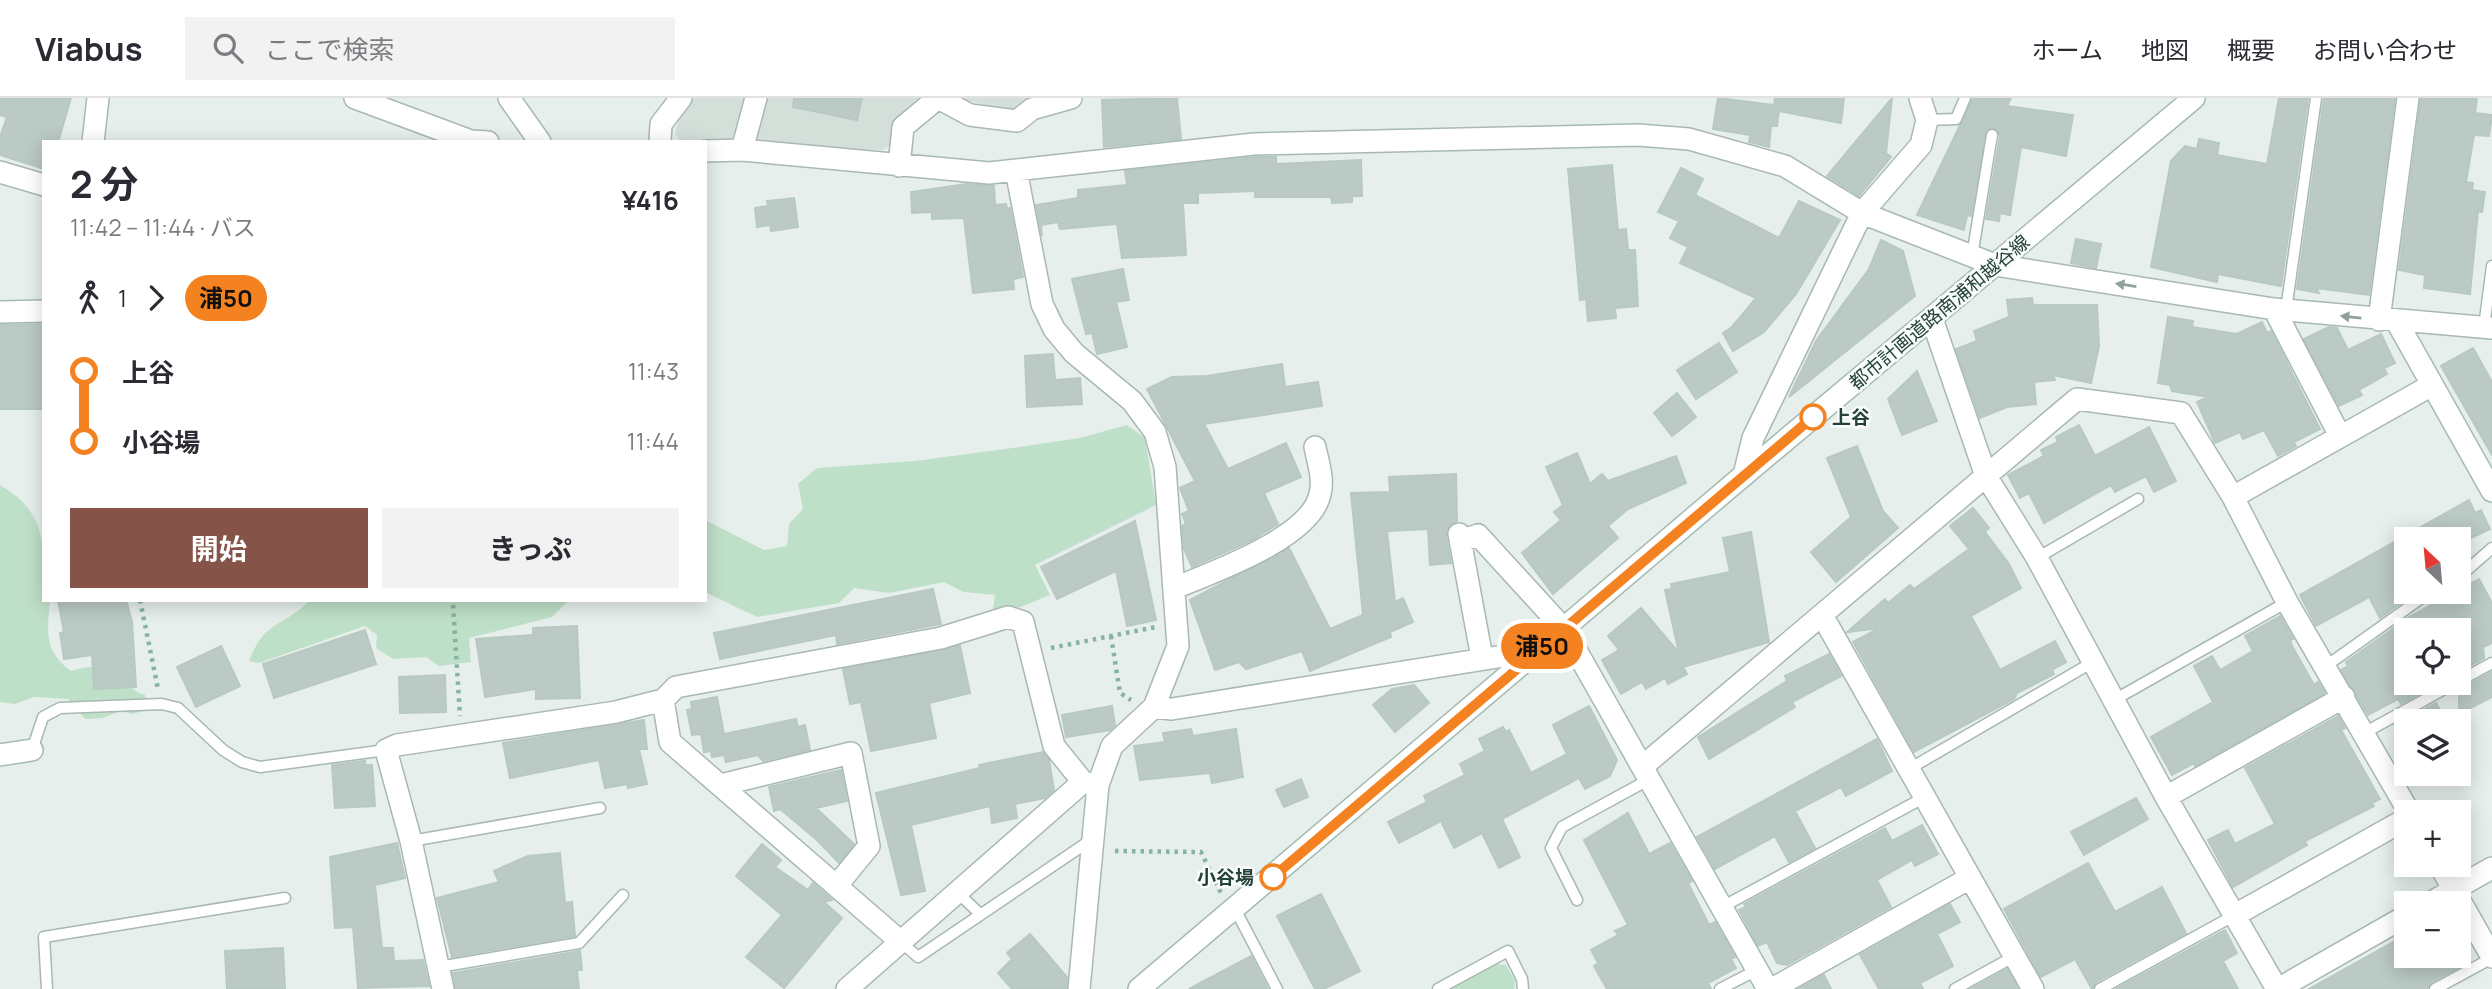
<!DOCTYPE html>
<html lang="ja">
<head>
<meta charset="utf-8">
<style>
  body { margin:0; font-family:Manrope,"Noto Sans JP",sans-serif; background:#f2f2f3; color:#2b2b33; height:100vh; display:flex; flex-direction:column; font-size:26px; white-space:nowrap }
  * { box-sizing:border-box; margin:0 }
  p { font-size:23px; color:#7c7c81 }
  .icon { flex:none; width:38px; height:38px; fill:none; stroke:currentColor; stroke-width:2; stroke-linecap:round; stroke-linejoin:round }
  .map { position:relative; flex:1; overflow:hidden }
  .sheet { position:absolute; left:42px; top:42px; width:665px; height:462px; display:flex; flex-direction:column; background:#fff; border-radius:0px; box-shadow:0 4px 18px #0003 }
  .sheet>* { flex:none }
  .badge { padding:0 14px; border-radius:23px; font-size:24px; line-height:46px }
  .needle { width:46px; rotate:334deg }
  .controls { position:absolute; left:2394px; top:429px; display:grid; gap:14px }
  .controls a { display:grid; place-items:center; width:77px; height:77px; border-radius:0px; background:#fff; box-shadow:0 4px 18px #0003; font-size:35px }
  .map>.badge { position:absolute; translate:-50% -50%; box-shadow:0 0 0 4px #fff }
  .legs { display:flex; align-items:center; gap:10px; height:77px; padding:0 28px; font-size:23px }
  .legs p { margin-inline-start:auto }
  .head { display:flex; align-items:center; justify-content:space-between; height:119px; padding:0 28px }
  h1 { font-size:38px; font-weight:700; line-height:52px }
  .button { display:flex; gap:14px; margin-top:auto; padding:14px 28px }
  .button a { flex:1; height:80px; border-radius:0px; background:#855347; color:#fff; font-size:28px; font-weight:700; line-height:80px; text-align:center }
  .button a+a { background:#f2f2f3; color:#2b2b33 }
  ul { padding:0 28px; list-style:none }
  li { display:flex; align-items:center; gap:24px; height:70px; font-size:26px }
  li i { display:grid; place-items:center; width:10px; height:100%; margin:0 9px; background:currentColor }
  li i::after { content:''; width:18px; height:18px; margin:-9px; border:5px solid; border-radius:50%; background:#fff }
  li p { margin-inline-start:auto }
  li:first-child i { background:linear-gradient(#0000 50%,currentColor 0) }
  li:last-child i { background:linear-gradient(currentColor 50%,#0000 0) }
  header { display:flex; align-items:center; gap:42px; box-sizing:border-box; height:98px; padding:0 35px; background:#fff; border-bottom:2px solid #e1e1e2 }
  header strong { font-size:33px }
  nav { display:flex; gap:38px; margin-inline-start:auto; font-size:24px }
  .search { width:490px; height:63px; background:#f2f2f3; display:flex; align-items:center; gap:18px; box-sizing:border-box; padding:0 24px; border-radius:0px; color:#7c7c81; font-size:26px }
  .map>svg:first-child { display:block }
  .built { fill:#d4dfda }
  .green { fill:#bfe0c8 }
  .building { fill:#bbcac4; stroke:#b8c9c2; stroke-width:2 }
  .lines { fill:none; stroke-linecap:round; stroke-linejoin:round }
  .lane-casing { stroke:#a8b8b2; stroke-width:13 }
  .street-casing { stroke:#a8b8b2; stroke-width:24 }
  .secondary-casing { stroke:#a4bbb3; stroke-width:24 }
  .path { stroke:#86b3a5; stroke-width:4.5; stroke-dasharray:3.5 5; stroke-linecap:butt }
  .lane { stroke:#fff; stroke-width:10 }
  .street { stroke:#fff; stroke-width:21 }
  .secondary { stroke:#fff; stroke-width:21 }
  .oneway { fill:#92a09c }
  .line-1-casing { stroke:#fff; stroke-width:16 }
  .line-1 { stroke:#f58220; stroke-width:10 }
  .stop-1-dot { fill:#fff; stroke:#f58220; stroke-width:3.5 }
  .labels { text-anchor:middle; stroke-width:5; stroke-linejoin:round; paint-order:stroke }
  .street-label { font-size:19px; fill:#24423a; stroke:#f7fbf9 }
  .stop-label { font-size:19px; font-weight:bold; fill:#24423a; stroke:#f7fbf9; text-anchor:start }
</style>
</head>
<body>
<header>
<strong>Viabus</strong>
<div class="search"><svg class="icon" aria-label="search" viewBox="0 0 24 24"><circle cx="10" cy="10" r="6"/><path d="M15 15l6 6"/></svg>ここで検索</div>
<nav><a>ホーム</a><a>地図</a><a>概要</a><a>お問い合わせ</a></nav>
</header>
<div class="map">
<svg width="2492" height="891" viewBox="0 0 2492 891">
  <rect width="100%" height="100%" fill="#e6efeb"/>
  <!-- built -->
  <path class="built" d="M694,0H925L891,47L882,52L680,42L675,36L679,20Z
    M957,0H1034L1012,13Z"/>
  <!-- green -->
  <path class="green" d="M1127,327L1145,340L1156,407L1035,467L1050,497L1018,510L993,512L995,497L963,494L944,484L889,495L854,490L839,505L757,519L705,494V422L764,452L787,448L789,426L803,411L798,386L817,370L915,363L1019,349L1080,340Z
    M0,387C49,415 44,451 44,502H50C47,534 44,553 71,573C113,559 114,586 145,597L148,605L142,613L133,616L120,613L103,620L85,621L68,601L34,599L15,606L0,604Z
    M310,502H569L552,519L469,540L471,564L439,568L426,559L393,561L376,550L377,537L365,528L259,565L249,563C266,520 282,531 310,502Z
    M1495,866L1506,867L1515,883L1514,891H1450Z"/>
  <!-- building -->
  <path class="building" d="M0,0H71L58,44H44V71L0,57V39L7,19L0,17Z
    M794,0H862L857,22L793,9Z
    M1177,0L1181,41L1104,49L1102,2Z
    M1718,0L1774,7L1775,0H1844L1841,25L1779,13L1777,28H1771L1769,49L1749,44L1750,37L1713,31Z
    M1892,0L1886,55L1891,59L1859,98L1827,78Z
    M1973,0H2011L2007,8L2073,17L2066,58L2021,49L2010,117L2000,115L1999,123L1986,121L2000,38L1996,31L1986,32L1971,118L1967,117L1964,132L1917,117Z
    M2279,0H2308L2281,188L2218,176L2217,184L2151,169L2171,63L2185,48L2197,51L2199,41L2219,45L2217,57L2267,66Z
    M2324,0H2395L2369,197L2316,190L2319,195L2297,191Z
    M2421,0H2477L2475,15L2492,17L2489,38L2474,37L2466,84L2473,85L2472,92L2485,94L2482,114L2478,113L2470,196L2424,190L2425,177L2399,172Z
    M1255,59H1276V66L1361,62L1362,98H1352V104L1332,105L1331,99H1255V93L1198,95V105H1183L1186,157L1122,160L1117,126L1060,131L1058,124L1041,127L1042,138L1036,107L1078,100V92L1127,87L1125,73Z
    M1612,67L1618,132L1626,131L1628,152H1635L1638,208L1615,210L1616,220L1588,223L1586,201L1580,202L1568,71Z
    M1681,70L1703,81L1695,97L1779,140L1799,103L1840,122L1796,196L1764,234L1733,253L1723,235L1732,229L1756,200L1680,165L1688,149L1670,140L1679,123L1658,114Z
    M966,86L994,88L995,107L1006,106L1007,111L1010,110L1023,179L1013,181L1014,191L973,195L964,120L932,121V114L912,115L911,94Z
    M794,100L798,129L771,133L770,127L757,129L755,110L768,108L767,103Z
    M2076,141L2101,146L2096,170L2071,165Z
    M1881,142L1903,153L1915,198L1789,299L1816,243L1869,171Z
    M1123,171L1129,202L1116,204L1127,249L1097,256L1092,235L1086,236L1072,181Z
    M2032,200L2033,207H2097L2099,248L2091,285L2053,277L2055,282L2034,284L2036,306L2007,309L1980,320L1956,251L1977,243L1974,233L2009,219L2007,202Z
    M2168,219L2193,223L2192,229L2237,236L2262,224L2267,235L2271,233L2320,331L2294,344L2296,348L2278,358L2264,332L2243,341L2240,334L2215,345L2197,304L2208,299L2172,293L2170,287L2158,285Z
    M44,226V311H0V227Z
    M2329,229L2337,230L2348,252L2381,236L2395,265L2384,270L2387,276L2359,292L2362,297L2339,308L2304,241Z
    M1719,245L1737,274L1696,301L1677,272Z
    M2473,250L2492,284V357L2441,268Z
    M1053,256L1055,282L1080,280L1082,306L1027,309L1025,258Z
    M1282,266L1285,289L1318,284L1322,308L1204,326L1228,371L1286,345L1301,379L1264,395L1278,426L1252,442L1192,469L1184,451L1182,428L1186,426L1182,416L1189,413L1180,390L1195,383L1147,291L1172,279L1207,278Z
    M1917,273L1937,323L1902,337L1888,301Z
    M1677,295L1696,319L1672,338L1654,315Z
    M2079,327L2095,358L2149,329L2176,383L2154,394L2146,378L2115,394L2111,387L2044,425L2029,395L2020,400L2008,377L2044,358L2041,352L2058,344L2056,339Z
    M1857,348L1883,413L1898,430L1836,484L1811,454L1851,419L1827,360Z
    M1577,355L1590,386L1602,376L1608,383L1676,358L1686,385L1628,411L1608,428L1618,440L1553,496L1522,455L1561,422L1554,414L1563,407L1546,369Z
    M1456,376L1457,423L1450,427L1446,438L1451,465L1430,467L1428,431L1387,433L1395,504L1403,500L1413,524L1390,534L1391,539L1310,573L1302,553L1246,571L1239,564L1215,572L1190,502L1289,450L1330,531L1363,517L1351,395L1390,394L1389,379Z
    M2469,402L2475,415L2481,412L2490,431L2469,441H2406V501L2380,520L2369,499L2316,528L2300,497Z
    M1973,410L1989,430L1985,434L2009,466L2021,490L1971,518L2000,572L2055,543L2066,564L2052,572L2054,576L2017,595L2014,601L1914,654L1853,544L1880,530L1847,534L1885,501L1888,505L1910,487L1914,491L1969,451L1950,428Z
    M1135,423L1156,522L1127,528L1116,473L1057,501L1041,469Z
    M1751,434L1769,544L1683,569L1687,576L1668,586L1665,580L1646,591L1642,584L1621,596L1602,562L1619,552L1608,538L1641,510L1679,555L1665,492L1672,491L1671,486L1730,474L1723,440Z
    M2479,481L2492,505V545L2483,549L2484,560L2459,574V532H2406V584H2425L2428,591L2401,606L2398,601L2368,617L2341,572L2348,568L2346,564L2409,519Z
    M933,491L941,526L837,546L836,537L720,561L714,535Z
    M58,502H126L132,524L136,589L94,591L92,557L64,561L60,535L64,534Z
    M2280,518L2293,541L2290,542L2292,548L2314,587L2318,584L2325,595L2195,668L2194,665L2172,677L2151,639L2213,604L2194,568L2212,558L2220,572L2253,553L2245,538Z
    M577,528L580,600L536,601V591L485,599L476,541L533,537V530Z
    M365,532L376,566L274,600L263,566Z
    M221,548L240,588L196,609L177,569Z
    M960,548L970,595L929,605L936,640L871,653L861,604L850,606L843,571Z
    M1829,556L1841,578L1792,604L1795,609L1709,661L1698,639L1787,583L1785,578Z
    M2492,574V599L2459,616V592Z
    M445,577L446,614L400,615L399,579Z
    M1414,587L1429,605L1395,634L1373,607L1392,591Z
    M717,599L724,636L796,621L798,629L805,627L810,652L763,663L758,657L726,664L724,657L712,659L711,653L704,654L701,636L692,637L687,612L692,611L691,604Z
    M2436,605L2446,623H2409L2408,620Z
    M1112,608L1115,627L1110,632L1066,639L1062,617Z
    M1589,608L1617,662L1610,678L1585,691L1579,680L1502,721L1520,759L1499,770L1482,735L1454,750L1441,723L1399,745L1388,724L1427,704L1424,698L1465,677L1460,666L1485,653L1479,641L1503,629L1506,634L1509,632L1531,675L1567,656L1553,627Z
    M2338,618L2345,630L2341,632L2380,701L2372,705L2374,708L2305,743L2307,747L2233,789L2208,742L2228,732L2235,746L2275,726L2245,670Z
    M644,622L647,651H639L647,686L628,690L627,686L605,690L599,662L510,680L503,645Z
    M1191,631L1193,638L1236,631L1243,679L1212,685L1210,675L1140,682L1134,648L1165,644L1163,635Z
    M1877,641L1892,673L1846,698L1841,689L1795,713L1815,750L1789,764L1775,738L1715,771L1697,739Z
    M1043,654L1049,662L1054,692L1045,700L1015,706L1017,720L992,725L990,708L911,727L925,793L901,797L876,695L980,670L979,667Z
    M365,663V667H372L375,708L335,710L332,667Z
    M841,672L847,703L816,710L854,746L839,765L817,742L780,711L774,713L769,689Z
    M1301,681L1308,699L1284,709L1276,692Z
    M2136,700L2148,721L2084,757L2071,734Z
    M1628,715L1649,756L1670,745L1692,783L1688,785L1709,827L1715,824L1735,859L1731,861L1736,870L1708,885L1711,891H1607L1594,868L1598,865L1591,852L1618,837L1615,833L1628,827L1584,742Z
    M1922,727L1938,756L1915,768L1912,762L1877,782L1891,809L1787,867L1777,865L1767,844L1758,848L1739,812L1746,809L1744,806L1885,730L1892,743Z
    M397,745L405,780L375,787L382,850H393L394,863L423,862L429,888L358,890L353,829L335,830L330,759Z
    M762,746L781,762L775,769L808,792L813,785L832,802L824,804L842,820L784,890L746,859L782,817L736,778Z
    M560,755L565,805L572,804L575,838L452,859L437,800L499,784L494,773L528,758Z
    M2088,765L2115,814L2162,789L2186,835L2096,884L2092,891L2075,861L2041,879L2004,811Z
    M1321,796L1360,873L1324,891H1315L1277,818Z
    M1950,806L1960,824L1937,836L1953,868L1920,885L1923,891H1879L1860,857Z
    M2225,832L2237,855L2223,863L2238,891H2116Z
    M1030,836L1067,879L1066,891H1012L998,875L1012,861L1007,855Z
    M2406,837V858H2456L2462,868L2431,884L2427,891H2309Z
    M283,850L285,891H227L225,853Z
    M580,853L582,872H577L579,891H456L453,875Z
    M1251,858L1268,891H1189Z
    M2007,871L2018,891H1971Z
    M1824,877L1831,891H1799Z"/>
  <g class="lines">
    <!-- lane casing -->
    <g class="lane-casing">
      <path id="lane" d="M1927,22L1956,21L1965,0
        M1972,158L1992,37
        M2286,212L2316,0
        M2484,229L2492,168
        M2037,460L2138,401
        M2459,479L2492,450
        M2326,568L2430,494
        M2459,583L2492,565
        M2114,602L2287,504
        M2364,635L2457,584
        M32,652L43,619L60,610L162,606L178,610L223,652L242,664L260,669L386,652
        M1909,671L2093,564
        M411,743L600,710
        M958,795L979,815
        M1577,802L1551,750L1562,729L1650,681
        M1722,809L1925,699
        M1235,811L1277,891
        M901,844L918,859L1091,742
        M439,869L579,845L623,797
        M47,891L44,839L285,800
        M1438,891L1508,853L1522,881L1523,891
        M1720,891L1757,872
        M1955,891L2015,858
        M2100,891L2235,817
        M2435,891L2492,860"/>
    </g>
    <!-- street casing -->
    <g class="street-casing">
      <path id="street" d="M355,0L471,43L488,44
        M509,0L540,44
        M93,44L98,0
        M660,44L661,26L681,0
        M742,52L756,0
        M705,53L742,52L989,75L1254,46L1638,37L1689,41L1785,68L1862,115L1995,167L2274,211L2492,230
        M899,68L903,29L938,0L970,17L1017,23L1032,11L1071,0
        M1016,72L1042,206L1054,231L1074,255L1132,303L1155,334L1165,369L1178,548L1154,609
        M0,74L44,87
        M2274,211L2340,338
        M0,214L44,213
        M1932,221L1986,378L2037,460L2166,699L2277,891
        M2379,222L2408,0
        M1744,377L1753,340L1862,115L1921,47L1927,22L1920,0
        M2233,399L2432,287
        M1459,436L1482,560
        M1461,443L1478,437L1564,531
        M1175,490C1213,474 1311,440 1320,396C1324,381 1318,364 1315,349
        M1822,517L2033,891
        M663,602L670,644L901,844
        M1643,668L2077,301L2181,315L2233,399L2287,504L2409,714
        M721,687L851,655L869,748L838,786
        M2166,699L2344,599
        M2439,766L2492,859
        M2430,805L2492,770
        M2235,817L2406,721
        M443,891L411,743L386,652L397,647L616,614L663,602L676,589L941,540L1008,519L1023,524L1054,648L1083,684L1098,687
        M847,891L1083,684
        M1079,891L1098,687L1112,648L1154,609L1172,611L1535,553
        M1772,891L1970,780
        M2278,891L2406,818"/>
    </g>
    <!-- secondary casing -->
    <g class="secondary-casing">
      <path id="secondary" d="M2397,224L2492,393
        M1564,531L1768,891
        M0,657L32,652
        M1139,891L1744,377L2194,0"/>
    </g>
    <!-- path -->
    <path class="path" d="M140,502L158,591
      M453,507L460,618
      M1111,538L1120,595L1131,602
      M1051,550L1156,529
      M1115,753L1201,754L1221,795"/>
    <!-- lane -->
    <use href="#lane" class="lane"/>
    <!-- street -->
    <use href="#street" class="street"/>
    <!-- secondary -->
    <use href="#secondary" class="secondary"/>
  </g>
  <!-- one-way arrows -->
  <defs><path id="oneway-solid" d="M-6-.8H1V-3.2L6.5 0L1 3.2V.8H-6Z" transform="scale(1.75)"/></defs>
  <g class="oneway">
    <use href="#oneway-solid" transform="translate(2126 187) rotate(-171)"/>
    <use href="#oneway-solid" transform="translate(2351 219) rotate(-174)"/>
  </g>
  <g class="lines">
    <!-- line-1 casing -->
    <g class="line-1-casing">
      <path id="line-1" d="M1273,779L1813,319"/>
    </g>
    <!-- line-1 -->
    <use href="#line-1" class="line-1"/>
  </g>
  <!-- markers -->
  <g class="stop-1-dot">
    <circle cx="1813" cy="319" r="12"/>
    <circle cx="1273" cy="779" r="12"/>
  </g>
  <g class="labels">
    <!-- street labels -->
    <g class="street-label">
      <text transform="translate(1939 214) rotate(-40)" y="7">都市計画道路南浦和越谷線</text>
    </g>
    <!-- stop labels -->
    <g class="stop-label">
      <text x="1832" y="326">上谷</text>
      <text x="1254" y="786" text-anchor="end">小谷場</text>
    </g>
  </g>
</svg>
<div class="controls">
<a><svg class="needle" viewBox="-14 -14 28 28"><path d="M0-13l5 13h-10z" fill="#e53935"/><path d="M0 13l5-13h-10z" fill="#7c7c81"/></svg></a>
<a><svg class="icon" aria-label="locate" viewBox="0 0 24 24"><circle cx="12" cy="12" r="6"/><path d="M12 2v4M12 18v4M2 12h4M18 12h4"/></svg></a>
<a><svg class="icon" aria-label="layers" viewBox="0 0 24 24"><path d="M12 4l9 5-9 5-9-5zM3 14l9 5 9-5"/></svg></a>
<a>+</a>
<a>−</a>
</div>
<b class="badge" style="left:1542px;top:548px;background:#f58220;color:#111">浦50</b>
<section class="sheet">
<div class="head"><div><h1>2 分</h1><p>11:42 – 11:44 · バス</p></div><b>¥416</b></div>
<div class="legs"><svg class="icon" aria-label="walk" viewBox="0 0 24 24"><circle cx="13" cy="4" r="2"/><path d="M13 8l-2 6 4 7M11 14l-3 7M7 12l3-4h3l4 4"/></svg>1<svg class="icon" aria-label="forward" viewBox="0 0 24 24"><path d="M9 5l7 7-7 7"/></svg><b class="badge" style="background:#f58220;color:#111">浦50</b></div>
<ul>
<li><i style="color:#f58220"></i><b>上谷</b><p>11:43</p></li>
<li><i style="color:#f58220"></i><b>小谷場</b><p>11:44</p></li>
</ul>
<div class="button"><a>開始</a><a>きっぷ</a></div>
</section>
</div>
</body>
</html>
